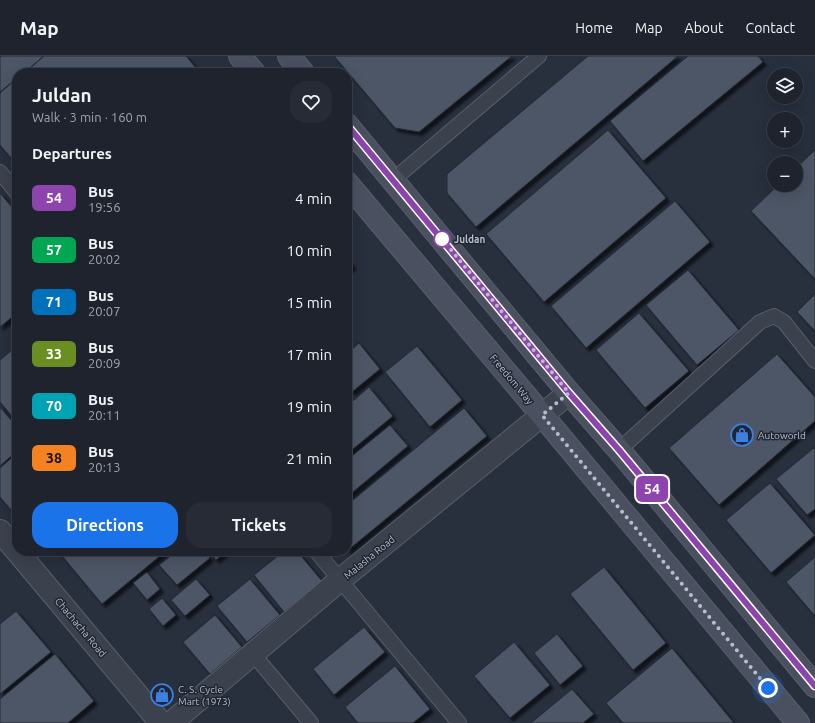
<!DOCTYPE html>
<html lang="en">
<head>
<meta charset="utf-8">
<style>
  body { margin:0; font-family:Ubuntu,sans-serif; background:#262b36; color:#f1f3f6; height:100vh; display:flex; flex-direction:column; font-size:15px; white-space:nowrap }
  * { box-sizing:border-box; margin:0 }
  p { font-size:13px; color:#a1a4aa }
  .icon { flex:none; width:22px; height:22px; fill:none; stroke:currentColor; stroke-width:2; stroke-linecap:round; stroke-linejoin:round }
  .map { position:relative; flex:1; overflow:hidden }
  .side { position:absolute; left:12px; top:12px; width:340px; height:488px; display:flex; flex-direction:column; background:#1e232e; border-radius:16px; box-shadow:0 4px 16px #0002,0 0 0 1px #3c404a }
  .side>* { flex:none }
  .badge { padding:0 8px; border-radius:6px; font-size:14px; line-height:26px }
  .buttons { position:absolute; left:767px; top:12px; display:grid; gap:8px }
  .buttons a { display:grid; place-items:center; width:36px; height:36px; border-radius:50%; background:#1e232e; box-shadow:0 4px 16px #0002,0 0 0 1px #3c404a; font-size:20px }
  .you { position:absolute; width:20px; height:20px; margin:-10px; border:3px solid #fff; border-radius:50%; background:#1a73e8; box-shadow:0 0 0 6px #1a73e833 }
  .map>.badge { position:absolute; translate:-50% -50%; box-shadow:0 0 0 2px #fff }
  h2 { padding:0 20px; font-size:15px; line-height:36px }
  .round { display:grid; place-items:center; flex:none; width:42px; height:42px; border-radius:16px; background:#262b36 }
  .head { display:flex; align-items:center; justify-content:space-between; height:68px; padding:0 20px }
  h1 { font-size:19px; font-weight:700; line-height:30px }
  .primary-button { display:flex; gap:8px; margin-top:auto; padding:8px 20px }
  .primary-button a { flex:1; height:46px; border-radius:16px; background:#1a73e8; color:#fff; font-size:16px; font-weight:700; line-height:46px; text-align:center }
  .primary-button a+a { background:#262b36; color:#f1f3f6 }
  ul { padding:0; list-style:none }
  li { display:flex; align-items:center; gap:12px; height:52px; padding:0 20px }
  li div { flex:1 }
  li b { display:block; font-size:15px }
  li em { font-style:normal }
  li .badge { min-width:44px; font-weight:700; text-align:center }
  header { display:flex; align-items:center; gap:24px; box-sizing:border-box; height:56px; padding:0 20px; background:#1e232e; border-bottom:1px solid #3c404a }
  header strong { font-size:19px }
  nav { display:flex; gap:22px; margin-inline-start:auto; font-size:14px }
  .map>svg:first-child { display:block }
  .building { fill:#4e5666; stroke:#222835; filter:url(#shadow) }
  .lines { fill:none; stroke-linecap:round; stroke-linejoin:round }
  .service-casing { stroke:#595f6b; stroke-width:16 }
  .tertiary-casing { stroke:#595f6b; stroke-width:24 }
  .secondary-casing { stroke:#595f6b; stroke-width:24 }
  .service { stroke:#3c414e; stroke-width:14 }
  .tertiary { stroke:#3c414e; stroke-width:22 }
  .secondary { stroke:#4a5060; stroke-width:22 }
  .line-casing { stroke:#fff; stroke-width:9 }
  .line { stroke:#8e44ad; stroke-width:6 }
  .walk { stroke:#b8bdc8; stroke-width:4; stroke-dasharray:0 7.2 }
  .stop-dot { fill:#fff; stroke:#8e44ad; stroke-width:2 }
  .labels { text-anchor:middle; stroke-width:3; stroke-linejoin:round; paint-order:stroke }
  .stop-label { font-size:10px; font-weight:bold; fill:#b8bdc8; stroke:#202633; text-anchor:start }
  .street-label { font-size:10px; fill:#b8bdc8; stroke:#202633 }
  .poi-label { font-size:10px; fill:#b8bdc8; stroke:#202633; text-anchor:start }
</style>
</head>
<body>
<header>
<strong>Map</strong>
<nav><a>Home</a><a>Map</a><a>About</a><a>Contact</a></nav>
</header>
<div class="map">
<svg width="815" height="667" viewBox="0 0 815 667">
  <defs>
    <filter id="shadow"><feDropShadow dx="3.5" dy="3.5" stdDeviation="1" flood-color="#0009"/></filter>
  </defs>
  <rect width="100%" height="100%" fill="#282f3d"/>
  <!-- building -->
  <path class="building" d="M0,0H44L24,17H17V22L0,37Z
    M44,0H186L200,17H24Z
    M334,0H512L419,76L395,72Z
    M588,0H678L476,171L447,137V118Z
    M688,0H758L763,6L643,105L610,65Z
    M17,22V109L0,89V36Z
    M608,74L666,142L544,246L486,178Z
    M815,94V223L751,155L778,129H796V112Z
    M0,137L17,157V257L0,271Z
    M675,145L710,186L586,292L551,250Z
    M347,203L353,210L347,214Z
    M688,214L739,274L697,309L646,249Z
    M815,238V275L797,256Z
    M639,257L689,315L645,352L596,294Z
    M359,287L380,313L352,336L347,331V298Z
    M17,290V353L11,359L0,346V304Z
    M417,290L462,344L430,371L385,316Z
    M777,298L815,341V365L719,449L669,392Z
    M369,331L393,360L347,398V350Z
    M0,351L17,371V395L0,410Z
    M464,352L487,380L347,495V449Z
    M390,369L408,390L347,441V404Z
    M815,391V453L807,459L776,423Z
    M17,397V461L0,441V412Z
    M770,427L815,479L771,517L726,464Z
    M58,495H166L102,548Z
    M177,495H204L210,502L177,529L159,509Z
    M209,495H227L216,504Z
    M284,495H297L322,525L284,556L254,519Z
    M815,501V560L786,526Z
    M604,511L666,587L633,614L570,538Z
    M147,516L160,533L147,544L133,527Z
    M196,523L210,539L185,560L171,544Z
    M250,523L280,559L247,586L217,550Z
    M162,542L176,559L163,570L149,553Z
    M16,555L51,596L0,638V568Z
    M215,559L242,591L210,618L183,586Z
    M364,571L385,596L334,639L313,613Z
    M557,578L583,610L560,629L534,597Z
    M514,586L550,629L510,662L474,620Z
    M672,592L734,667H623L606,647Z
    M55,598L94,645L68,667H0V643Z
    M395,610L430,653L413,667H358L345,651Z
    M572,633L594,658L583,667H531Z"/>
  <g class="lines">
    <!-- service casing -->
    <g class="service-casing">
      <path id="service" d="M0,116L17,137
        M393,124L539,0
        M619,394L760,266L774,260L784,266L815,305
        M316,495L459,667
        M253,598L311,667"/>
    </g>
    <!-- tertiary casing -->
    <g class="tertiary-casing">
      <path id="tertiary" d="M0,475L161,667
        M171,667L340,524L569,337"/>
    </g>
    <!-- secondary casing -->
    <g class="secondary-casing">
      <path id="secondary" d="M240,0L254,17
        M289,0L303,17
        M347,69L569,337L619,394L815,630
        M347,127L542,359L798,667"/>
    </g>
    <!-- service -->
    <use href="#service" class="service"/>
    <!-- tertiary -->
    <use href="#tertiary" class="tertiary"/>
    <!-- secondary -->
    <use href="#secondary" class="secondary"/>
  </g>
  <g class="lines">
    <!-- line casing -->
    <g class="line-casing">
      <path id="line" d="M347,69L569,337L619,394L815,630"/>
    </g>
    <!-- line -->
    <use href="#line" class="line"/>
    <!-- walk -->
    <path class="walk" d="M442,183L569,337L542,359L768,632"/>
  </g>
  <!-- icons -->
  <defs>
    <g id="shop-ring" transform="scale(1.15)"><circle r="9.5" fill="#202633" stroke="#3f7fe0" stroke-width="1.5"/><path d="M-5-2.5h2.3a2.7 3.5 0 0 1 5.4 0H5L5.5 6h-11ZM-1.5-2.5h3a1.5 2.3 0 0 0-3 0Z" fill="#3f7fe0"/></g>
  </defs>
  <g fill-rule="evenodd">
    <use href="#shop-ring" x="742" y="379"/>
    <use href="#shop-ring" x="162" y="639"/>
  </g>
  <!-- markers -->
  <circle class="stop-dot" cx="442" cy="183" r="8"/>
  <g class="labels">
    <!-- stop labels -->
    <g class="stop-label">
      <text x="454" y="187">Juldan</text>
    </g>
    <!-- street labels -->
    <g class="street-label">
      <text transform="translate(512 323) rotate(50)" y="4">Freedom Way</text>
      <text transform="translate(369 501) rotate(-39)" y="4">Malasha Road</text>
      <text transform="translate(81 571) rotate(50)" y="4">Chachacha Road</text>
    </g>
    <!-- poi labels -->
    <g class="poi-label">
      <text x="758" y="383">Autoworld</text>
      <text x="178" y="637">C. S. Cycle<tspan x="178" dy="12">Mart (1973)</tspan></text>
    </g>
  </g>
</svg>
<div class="buttons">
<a><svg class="icon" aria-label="layers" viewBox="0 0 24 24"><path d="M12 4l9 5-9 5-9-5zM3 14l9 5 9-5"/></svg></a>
<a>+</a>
<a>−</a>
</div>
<div class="you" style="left:768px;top:632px"></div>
<b class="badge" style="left:652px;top:433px;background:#8e44ad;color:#fff">54</b>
<section class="side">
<div class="head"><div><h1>Juldan</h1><p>Walk · 3 min · 160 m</p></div><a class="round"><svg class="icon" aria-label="heart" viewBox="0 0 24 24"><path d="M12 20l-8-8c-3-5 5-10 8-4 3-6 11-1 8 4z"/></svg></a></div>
<h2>Departures</h2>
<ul>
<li><span class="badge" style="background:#8e44ad;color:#fff">54</span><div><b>Bus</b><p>19:56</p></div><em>4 min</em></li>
<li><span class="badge" style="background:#00a651;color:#fff">57</span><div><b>Bus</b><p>20:02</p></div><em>10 min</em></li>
<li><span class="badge" style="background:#0072bc;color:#fff">71</span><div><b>Bus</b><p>20:07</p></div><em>15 min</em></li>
<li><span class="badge" style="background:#6b8e23;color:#fff">33</span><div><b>Bus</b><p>20:09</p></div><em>17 min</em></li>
<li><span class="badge" style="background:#00a3b4;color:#fff">70</span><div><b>Bus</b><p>20:11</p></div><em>19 min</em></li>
<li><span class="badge" style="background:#f58220;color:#111">38</span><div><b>Bus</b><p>20:13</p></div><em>21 min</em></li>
</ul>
<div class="primary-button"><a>Directions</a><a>Tickets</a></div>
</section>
</div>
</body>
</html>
